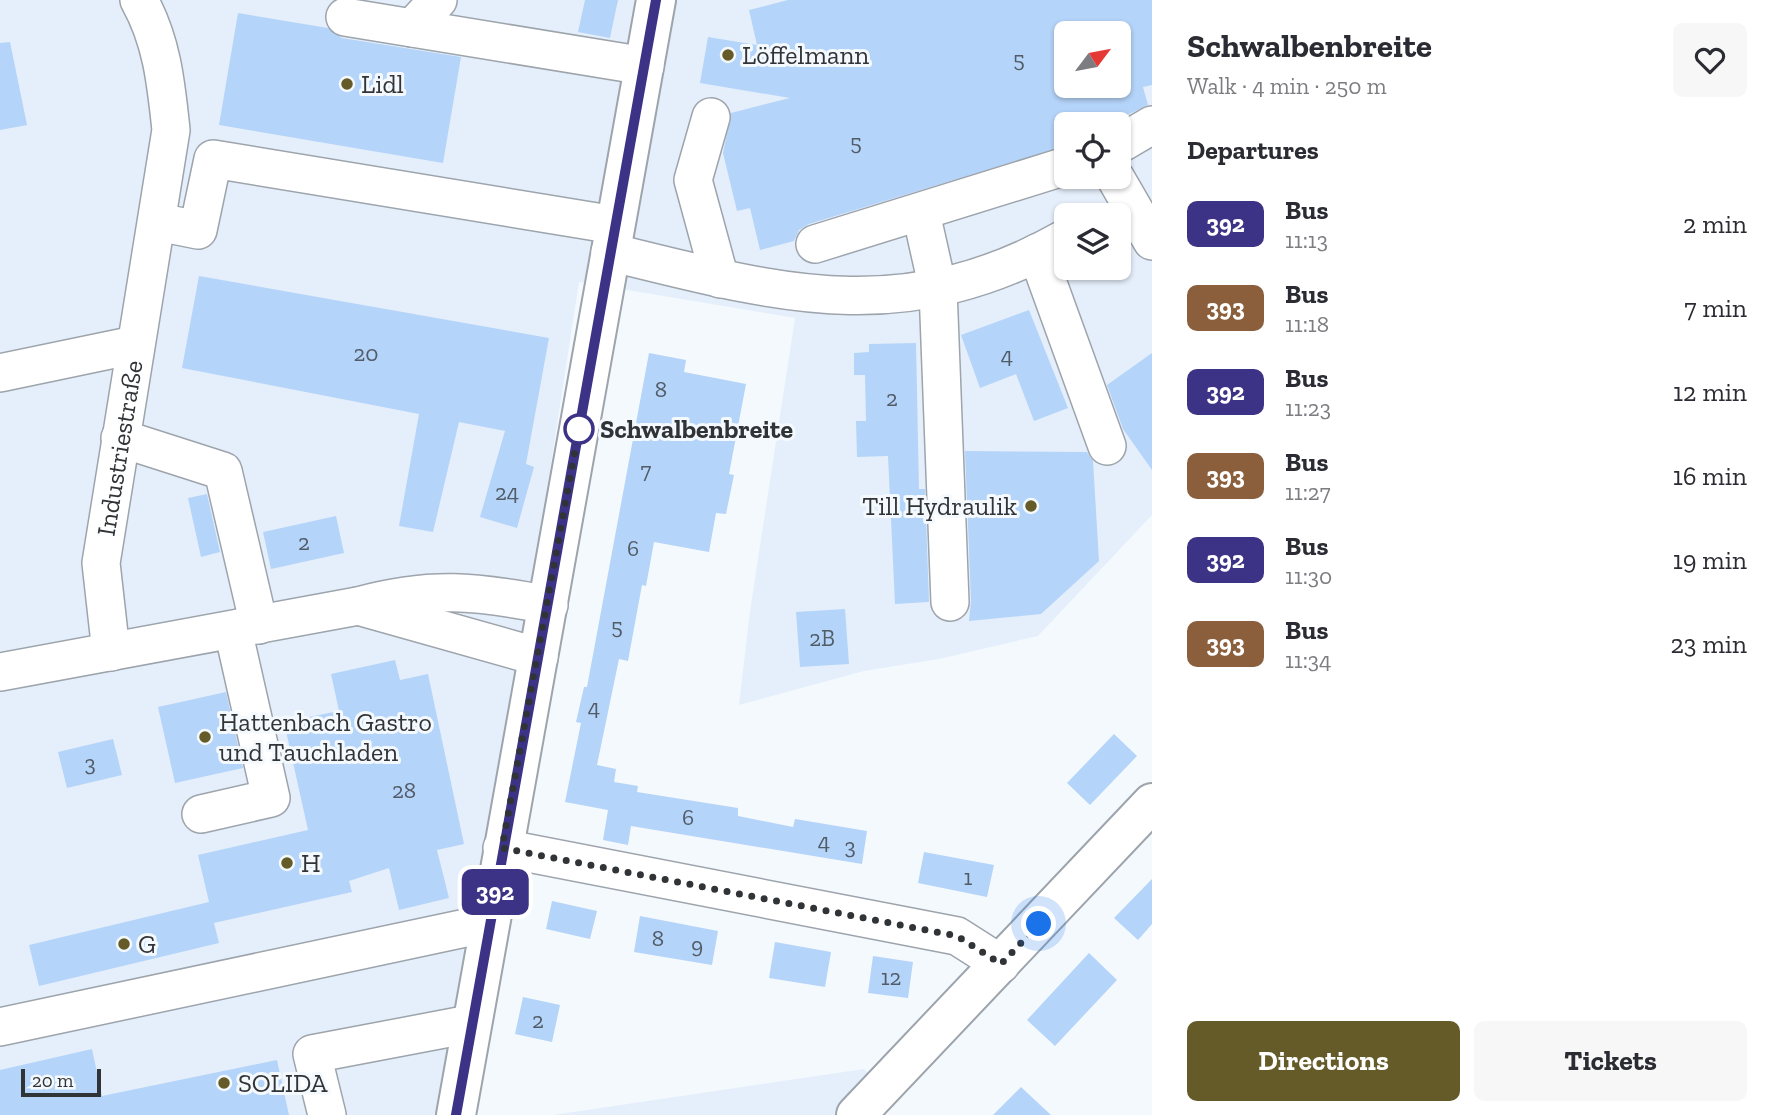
<!DOCTYPE html>
<html lang="en">
<head>
<meta charset="utf-8">
<style>
  body { margin:0; font-family:"Zilla Slab",serif; background:#f7f7f7; color:#2b2b33; height:100vh; display:flex; flex-direction:column; font-size:26px; white-space:nowrap }
  * { box-sizing:border-box; margin:0 }
  p { font-size:23px; color:#7c7c81 }
  .icon { flex:none; width:38px; height:38px; fill:none; stroke:currentColor; stroke-width:2; stroke-linecap:round; stroke-linejoin:round }
  .map { position:relative; flex:1; overflow:hidden }
  .sheet { display:flex; flex-direction:column; background:#fff; width:630px }
  .sheet>* { flex:none }
  .badge { padding:0 14px; border-radius:10px; font-size:24px; line-height:46px }
  .needle { width:46px; rotate:58deg }
  .fabs { position:absolute; left:1054px; top:21px; display:grid; gap:14px }
  .fabs a { display:grid; place-items:center; width:77px; height:77px; border-radius:10px; background:#fff; box-shadow:0 2px 5px #0004; font-size:35px }
  .scale { position:absolute; left:21px; bottom:18px; width:80px; box-sizing:border-box; padding-left:7px; border:4px solid #313437; border-top:0; font-size:19px; line-height:24px; white-space:nowrap; color:#313437; -webkit-text-stroke:5px #f4f9fe; paint-order:stroke }
  .you { position:absolute; width:35px; height:35px; margin:-18px; border:5px solid #fff; border-radius:50%; background:#1a73e8; box-shadow:0 0 0 10px #1a73e833 }
  .map>.badge { position:absolute; translate:-50% -50%; box-shadow:0 0 0 4px #fff }
  h2 { padding:0 35px; font-size:26px; line-height:63px }
  .round { display:grid; place-items:center; flex:none; width:74px; height:74px; border-radius:10px; background:#f7f7f7 }
  .head { display:flex; align-items:center; justify-content:space-between; height:119px; padding:0 35px }
  h1 { font-size:33px; font-weight:700; line-height:52px }
  .cta { display:flex; gap:14px; margin-top:auto; padding:14px 35px }
  .cta a { flex:1; height:80px; border-radius:10px; background:#645b28; color:#fff; font-size:28px; font-weight:700; line-height:80px; text-align:center }
  .cta a+a { background:#f7f7f7; color:#2b2b33 }
  ul { padding:0; list-style:none }
  li { display:flex; align-items:center; gap:21px; height:84px; padding:0 35px }
  li div { flex:1 }
  li b { display:block; font-size:26px }
  li em { font-style:normal }
  li .badge { min-width:77px; font-weight:700; text-align:center }
  main { display:flex; flex:1; min-height:0 }
  .map>svg:first-child { display:block }
  .built { fill:#e5effb; fill-rule:evenodd }
  .building { fill:#b5d4f9; fill-rule:evenodd }
  .lines { fill:none; stroke-linecap:round; stroke-linejoin:round }
  .minor-casing { stroke:#9da4ac; stroke-width:40 }
  .major-casing { stroke:#9da4ac; stroke-width:42 }
  .minor { stroke:#fff; stroke-width:37 }
  .major { stroke:#fff; stroke-width:38 }
  .line-casing { stroke:#fff; stroke-width:16 }
  .line { stroke:#3d3386; stroke-width:10 }
  .walk { stroke:#313437; stroke-width:7; stroke-dasharray:0 12.6 }
  .poi-dot { fill:#645b28; stroke:#f4f9fe; stroke-width:2.5 }
  .stop-dot { fill:#fff; stroke:#3d3386; stroke-width:3.5 }
  .labels { text-anchor:middle; stroke-width:6; stroke-linejoin:round; paint-order:stroke }
  .number-label { font-size:23px; fill:#525c68 }
  .poi-label { font-size:26px; fill:#313437; stroke:#f4f9fe; text-anchor:start }
  .stop-label { font-size:26px; font-weight:bold; fill:#313437; stroke:#f4f9fe; text-anchor:start }
  .street-label { font-size:26px; fill:#313437; stroke:#f4f9fe }
</style>
</head>
<body>
<main>
<div class="map">
<svg width="1152" height="1115" viewBox="0 0 1152 1115">
  <rect width="100%" height="100%" fill="#f4f9fe"/>
  <!-- built -->
  <path class="built" d="M0,0H1152V515L1038,636L939,659L864,671L739,705L750,611L795,318L579,282L539,542L435,1115H0ZM1066,33H1118V86H1066ZM1066,124H1118V177H1066ZM1066,215H1118V268H1066Z
    M864,1069L890,1102L878,1115H553Z"/>
  <!-- building -->
  <path class="building" d="M585,0H618L610,38L578,32Z
    M788,0H1152V85L1143,87L1148,105L1127,115L1092,124H1066V146L809,224L799,230L794,241L760,250L750,208L737,211L723,153L731,113L790,98L700,83L708,37L757,45L749,10ZM1066,33H1118V86H1066Z
    M238,13L328,28L342,38L461,57L443,163L219,125Z
    M10,42L27,125L0,130V43Z
    M199,276L549,338L526,464L534,467L517,528L480,517L505,431L459,422L433,532L399,526L419,414L182,368Z
    M1029,310L1068,408L1034,421L1016,374L980,388L961,335Z
    M916,343L919,489H925L929,602L895,604L888,456L857,457L856,421H866L865,375H854V353L869,352V344Z
    M649,353L686,360L684,372L746,384L729,474L734,475L726,514L716,513L709,552L654,542L646,586L642,585L628,661L619,659L597,765L616,769L614,782L638,786L637,792L738,808V816L793,827L795,819L867,831L862,864L631,826L628,845L603,840L608,810L565,802L581,723L576,722L584,687H587Z
    M1152,353V470L1123,429L1107,385Z
    M965,451L1087,452L1093,461L1099,561L1041,614L969,621L971,601Z
    M207,494L220,552L201,557L188,498Z
    M336,516L344,553L271,569L263,532Z
    M845,609L849,664L800,667L796,612Z
    M395,660L400,680L428,674L464,844L437,850L449,898L399,910L389,868L349,881L352,892L214,923L219,943L39,986L29,945L209,902L198,855L308,830L284,722L339,711L331,674Z
    M226,692L243,768L175,783L158,707Z
    M1114,734L1137,756L1090,805L1067,783Z
    M113,739L122,775L67,788L58,752Z
    M924,852L994,865L987,897L918,883Z
    M1152,879V924L1138,940L1114,918Z
    M552,901L597,911L590,939L546,929Z
    M640,916L718,931L712,965L634,952Z
    M775,942L831,952L825,987L769,978Z
    M1089,953L1117,980L1055,1046L1027,1020Z
    M873,956L913,962L908,998L868,993Z
    M523,997L560,1005L552,1042L515,1034Z
    M92,1049L102,1096L277,1060L289,1115H0V1070Z
    M1021,1087L1051,1115H993Z"/>
  <g class="lines">
    <!-- minor casing -->
    <g class="minor-casing">
      <g id="minor">
        <path d="M345,17L645,66"/>
        <path d="M412,28L438,0"/>
        <path d="M711,117L693,180L720,279"/>
        <path d="M1118,145L1152,125"/>
        <path d="M1115,177L1152,241"/>
        <path d="M921,213L938,289L950,602"/>
        <path d="M158,222L198,230L213,159L615,225"/>
        <path d="M815,244L1066,166"/>
        <path d="M610,252C781,294 902,330 1066,238"/>
        <path d="M1037,253L1107,446"/>
        <path d="M0,373L134,345"/>
        <path d="M120,438L223,471L259,625"/>
        <path d="M358,606L539,657"/>
        <path id="s1" d="M111,652L101,563L171,130C166,83 162,41 139,0"/>
        <path d="M0,672L358,606C431,586 476,591 549,605"/>
        <path d="M201,814L271,798L233,630"/>
        <path d="M502,848L957,936L1001,964"/>
        <path d="M0,1027L489,923"/>
        <path d="M327,1115L312,1054L470,1024"/>
      </g>
    </g>
    <!-- major casing -->
    <g class="major-casing">
      <path id="major" d="M456,1115L656,0
        M856,1115L1152,803"/>
    </g>
    <!-- minor -->
    <use href="#minor" class="minor"/>
    <!-- major -->
    <use href="#major" class="major"/>
  </g>
  <g class="lines">
    <!-- line casing -->
    <g class="line-casing">
      <path id="line" d="M456,1115L656,0"/>
    </g>
    <!-- line -->
    <use href="#line" class="line"/>
    <!-- walk -->
    <path class="walk" d="M579,429L502,848L957,936L1001,964L1039,924"/>
  </g>
  <!-- markers -->
  <g class="poi-dot">
    <circle cx="728" cy="55" r="7"/>
    <circle cx="347" cy="84" r="7"/>
    <circle cx="1031" cy="506" r="7"/>
    <circle cx="205" cy="737" r="7"/>
    <circle cx="287" cy="863" r="7"/>
    <circle cx="124" cy="944" r="7"/>
    <circle cx="224" cy="1083" r="7"/>
  </g>
  <circle class="stop-dot" cx="579" cy="429" r="14"/>
  <g class="labels">
    <!-- number labels -->
    <g class="number-label">
      <text x="1019" y="67">5</text>
      <text x="856" y="150">5</text>
      <text x="366" y="361">20</text>
      <text x="1007" y="363">4</text>
      <text x="661" y="397">8</text>
      <text x="892" y="406">2</text>
      <text x="646" y="478">7</text>
      <text x="507" y="500">24</text>
      <text x="304" y="550">2</text>
      <text x="633" y="556">6</text>
      <text x="617" y="634">5</text>
      <text x="822" y="646">2B</text>
      <text x="594" y="715">4</text>
      <text x="90" y="771">3</text>
      <text x="404" y="798">28</text>
      <text x="688" y="825">6</text>
      <text x="824" y="849">4</text>
      <text x="850" y="854">3</text>
      <text x="968" y="885">1</text>
      <text x="658" y="946">8</text>
      <text x="697" y="953">9</text>
      <text x="891" y="985">12</text>
      <text x="538" y="1028">2</text>
    </g>
    <!-- poi labels -->
    <g class="poi-label">
      <text x="742" y="64">Löffelmann</text>
      <text x="361" y="93">Lidl</text>
      <text x="1017" y="515" text-anchor="end">Till Hydraulik</text>
      <text x="219" y="731">Hattenbach Gastro<tspan x="219" dy="30">und Tauchladen</tspan></text>
      <text x="301" y="872">H</text>
      <text x="138" y="953">G</text>
      <text x="238" y="1092">SOLIDA</text>
    </g>
    <!-- stop labels -->
    <g class="stop-label">
      <text x="600" y="438">Schwalbenbreite</text>
    </g>
    <!-- street labels -->
    <g class="street-label">
      <text dy="9" stroke="none"><textPath href="#s1" startOffset="206">Industriestraße</textPath></text>
    </g>
  </g>
</svg>
<div class="fabs">
<a><svg class="needle" viewBox="-14 -14 28 28"><path d="M0-13l5 13h-10z" fill="#e53935"/><path d="M0 13l5-13h-10z" fill="#7c7c81"/></svg></a>
<a><svg class="icon" aria-label="locate" viewBox="0 0 24 24"><circle cx="12" cy="12" r="6"/><path d="M12 2v4M12 18v4M2 12h4M18 12h4"/></svg></a>
<a><svg class="icon" aria-label="layers" viewBox="0 0 24 24"><path d="M12 4l9 5-9 5-9-5zM3 14l9 5 9-5"/></svg></a>
</div>
<div class="scale">20 m</div>
<div class="you" style="left:1039px;top:924px"></div>
<b class="badge" style="left:495px;top:892px;background:#3d3386;color:#fff">392</b>
</div>
<section class="sheet">
<div class="head"><div><h1>Schwalbenbreite</h1><p>Walk · 4 min · 250 m</p></div><a class="round"><svg class="icon" aria-label="heart" viewBox="0 0 24 24"><path d="M12 20l-8-8c-3-5 5-10 8-4 3-6 11-1 8 4z"/></svg></a></div>
<h2>Departures</h2>
<ul>
<li><span class="badge" style="background:#3d3386;color:#fff">392</span><div><b>Bus</b><p>11:13</p></div><em>2 min</em></li>
<li><span class="badge" style="background:#8b5e3c;color:#fff">393</span><div><b>Bus</b><p>11:18</p></div><em>7 min</em></li>
<li><span class="badge" style="background:#3d3386;color:#fff">392</span><div><b>Bus</b><p>11:23</p></div><em>12 min</em></li>
<li><span class="badge" style="background:#8b5e3c;color:#fff">393</span><div><b>Bus</b><p>11:27</p></div><em>16 min</em></li>
<li><span class="badge" style="background:#3d3386;color:#fff">392</span><div><b>Bus</b><p>11:30</p></div><em>19 min</em></li>
<li><span class="badge" style="background:#8b5e3c;color:#fff">393</span><div><b>Bus</b><p>11:34</p></div><em>23 min</em></li>
</ul>
<div class="cta"><a>Directions</a><a>Tickets</a></div>
</section>
</main>
</body>
</html>
